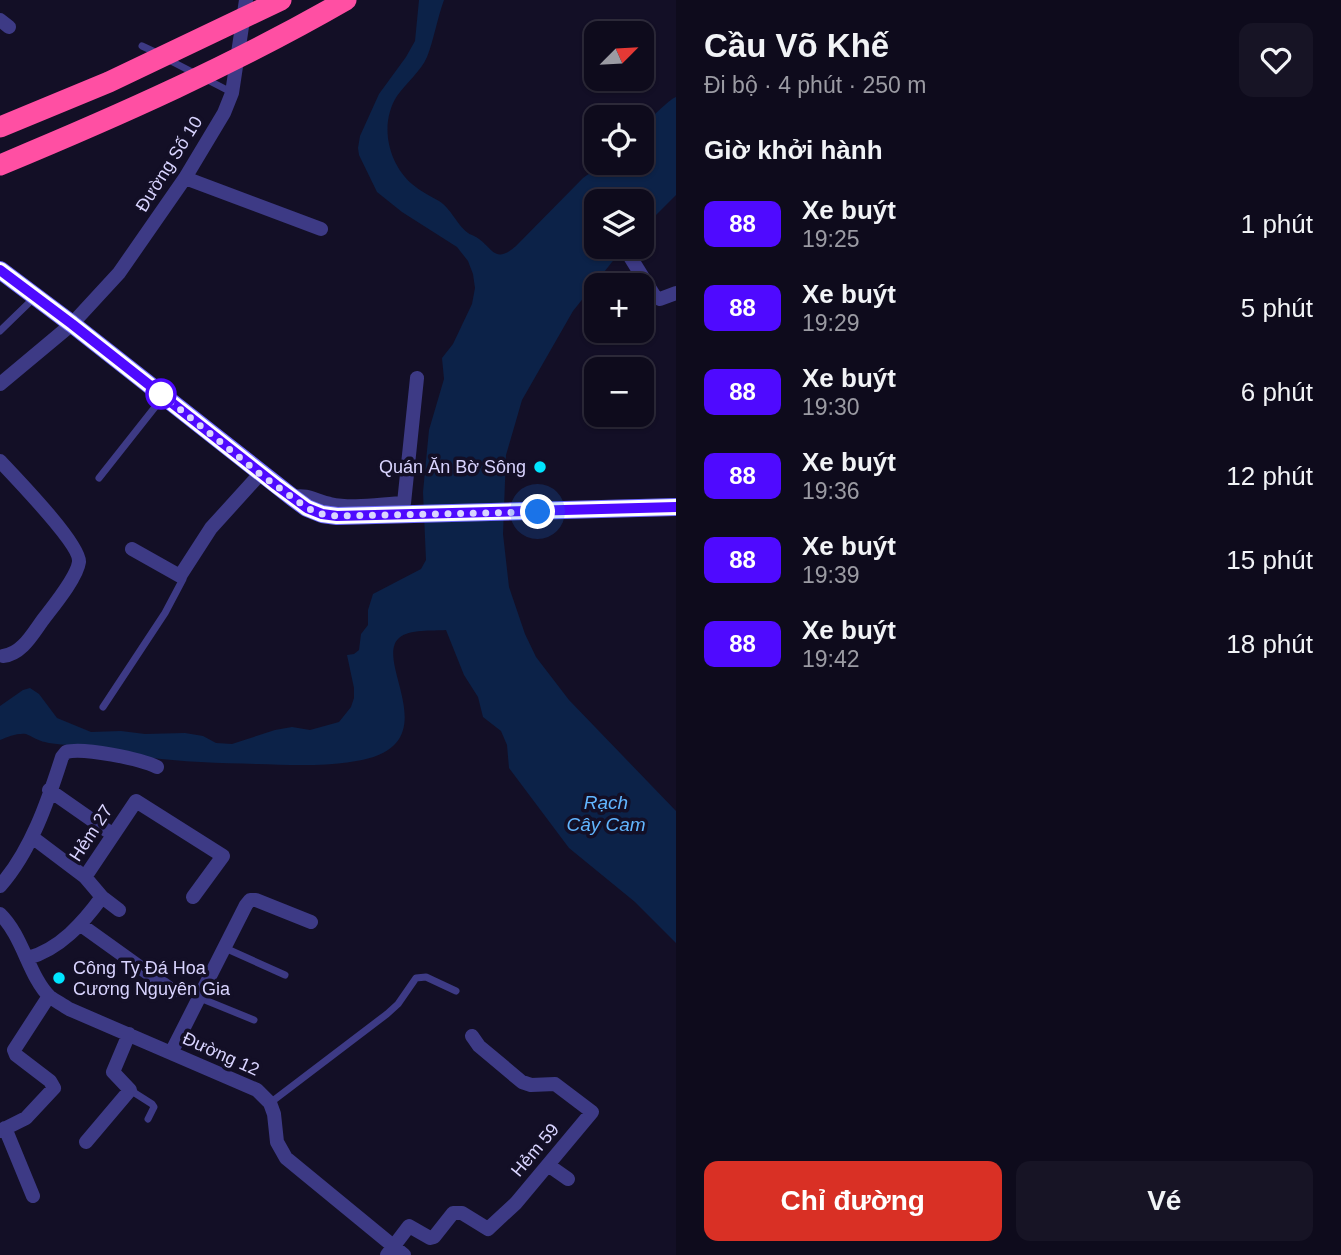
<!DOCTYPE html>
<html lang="vi">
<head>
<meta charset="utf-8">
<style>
  body { margin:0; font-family:Helvetica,sans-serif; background:#171425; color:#f1f3f6; height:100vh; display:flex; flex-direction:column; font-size:26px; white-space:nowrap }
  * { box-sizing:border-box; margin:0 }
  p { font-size:23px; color:#9b9ba3 }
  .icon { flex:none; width:38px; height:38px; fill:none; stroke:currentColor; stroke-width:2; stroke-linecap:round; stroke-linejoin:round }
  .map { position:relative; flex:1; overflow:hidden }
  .sheet { display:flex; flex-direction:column; background:#0e0b1c; width:665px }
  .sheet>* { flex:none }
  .badge { padding:0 14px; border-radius:10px; font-size:24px; line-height:46px }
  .needle { width:46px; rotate:66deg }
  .buttons { position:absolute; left:584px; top:21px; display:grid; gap:14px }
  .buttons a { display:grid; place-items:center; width:70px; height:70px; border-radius:14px; background:#0e0b1c; box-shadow:0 2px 5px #0004,0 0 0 2px #2e2b3b; font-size:35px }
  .you { position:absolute; width:35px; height:35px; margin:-18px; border:5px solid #fff; border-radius:50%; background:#1a73e8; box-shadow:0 0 0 10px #1a73e833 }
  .map>.badge { position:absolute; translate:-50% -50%; box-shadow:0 0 0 4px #fff }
  h2 { padding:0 28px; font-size:26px; line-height:63px }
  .round { display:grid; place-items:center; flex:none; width:74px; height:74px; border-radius:14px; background:#171425 }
  .headline { display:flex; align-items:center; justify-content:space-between; height:119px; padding:0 28px }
  h1 { font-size:33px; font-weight:800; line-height:52px }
  .cta { display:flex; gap:14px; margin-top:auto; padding:14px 28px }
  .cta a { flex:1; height:80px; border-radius:14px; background:#d93025; color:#fff; font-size:28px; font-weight:800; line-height:80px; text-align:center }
  .cta a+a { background:#171425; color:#f1f3f6 }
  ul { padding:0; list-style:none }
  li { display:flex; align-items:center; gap:21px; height:84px; padding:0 28px }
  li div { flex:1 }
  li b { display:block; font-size:26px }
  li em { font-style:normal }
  li .badge { min-width:77px; font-weight:700; text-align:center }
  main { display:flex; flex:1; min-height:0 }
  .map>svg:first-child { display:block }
  .water { fill:#0c2248 }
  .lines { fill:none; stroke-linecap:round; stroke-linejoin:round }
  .lane { stroke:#3d3a85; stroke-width:7 }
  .street { stroke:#3d3a85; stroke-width:14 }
  .secondary { stroke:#6f6bff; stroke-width:18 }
  .highway { stroke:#ff4fa3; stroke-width:21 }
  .line-casing { stroke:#fff; stroke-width:16 }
  .line { stroke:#4f0aff; stroke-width:10 }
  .walk { stroke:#d9d4ff; stroke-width:7; stroke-dasharray:0 12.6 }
  .stop-dot { fill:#fff; stroke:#4f0aff; stroke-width:3.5 }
  .poi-dot { fill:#00e5ff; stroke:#130f26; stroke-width:2.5 }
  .labels { text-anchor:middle; stroke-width:7; stroke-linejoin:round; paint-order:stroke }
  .street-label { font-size:18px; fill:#d9d4ff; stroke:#130f26 }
  .poi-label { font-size:18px; fill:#d9d4ff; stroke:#130f26; text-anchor:end }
  .water-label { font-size:19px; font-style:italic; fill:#62b6ff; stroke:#130f26 }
</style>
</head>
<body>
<main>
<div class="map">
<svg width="676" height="1255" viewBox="0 0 676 1255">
  <rect width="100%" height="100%" fill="#130f26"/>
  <!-- water -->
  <path class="water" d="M419,0H444C437,19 434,39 427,57C421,71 406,83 397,96C379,124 388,163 412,184C420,191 430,196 439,201C453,210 459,230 472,235C492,243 492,267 516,246L583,178L604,163H642V126C651,119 668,100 676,97V195L642,229V201H597V247H624L573,311L522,400L506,455L503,534L509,587L525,634L536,657L569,700L676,811V943L635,902L569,848L509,768L507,745L501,731L483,717L478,697L464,675L446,630C433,631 409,629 399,638C373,661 448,742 362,760C327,767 292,765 256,764C220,763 181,762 145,757C122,753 100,749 77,746C67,744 55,745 45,742C38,741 32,736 26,734C17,733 8,737 0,740V706L23,690L30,688L39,694L57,718L91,732L121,731L145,734L185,733L203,736L216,743L232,744L275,730L292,727L310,730L339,722L351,707L354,698V688L347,655L354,654L359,650L361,634L368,625V610L373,594L421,569L426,560L423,492L429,430L444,379L442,358L453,344L472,304L475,288L473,274L468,261L457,247L402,212L377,192L359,155L358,148L360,136L379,94L406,57L415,41Z"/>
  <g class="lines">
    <!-- lane -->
    <path class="lane" d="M142,46L157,53
      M167,59L231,92
      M0,331L35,297
      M99,478L163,397
      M103,707L165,613L183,579L181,576
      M225,948L285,975
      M200,998L254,1020
      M130,1090L152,1104L154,1107L148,1119
      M270,1103L387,1014L398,1004L416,978L426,977L456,991"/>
    <!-- street -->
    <path class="street" d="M0,20L9,27
      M185,178L321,229
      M629,255L655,297L660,299L676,293
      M0,384L72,324L119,273L185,178L224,113L232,93L246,0
      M0,461C14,476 81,545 79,562C77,577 55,604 45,617C34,631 23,654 3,656
      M292,497C310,494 314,501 330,504C353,509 380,504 404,503L417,378
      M132,549L180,576L211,528L260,474
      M49,790L112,834
      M32,837L85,877
      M0,886C31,851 48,801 62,757L66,752C83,747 141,759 157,767
      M102,897L119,910
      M0,914C23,936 29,977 50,997C56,1001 63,1005 69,1009L257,1090L270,1103L274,1114L277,1142L286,1158L404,1255
      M81,925L173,991
      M28,958C60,949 83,923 102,897L85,877L136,801L223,856L193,897
      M171,1053L246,905L250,900H256L311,922
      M5,1128L33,1196
      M0,1131L26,1118L54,1088L50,1081L16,1055L14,1050L49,996
      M86,1142L130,1090L113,1072L129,1034
      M548,1165L568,1179
      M387,1255L409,1226L430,1238L434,1237L453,1213H462L488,1229L516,1203L592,1112L555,1084L531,1085L522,1082L479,1046L472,1036"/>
    <!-- secondary -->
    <path class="secondary" d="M0,270L72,324L292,497L307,508L322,514L337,516L676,507"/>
    <!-- highway -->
    <path class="highway" d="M0,127L109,82L281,0
      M0,165C118,116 235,64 346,0"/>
  </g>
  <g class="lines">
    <!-- line casing -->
    <g class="line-casing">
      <path id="line" d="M0,270L72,324L276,485L307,508L322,514L337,516L676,507"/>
    </g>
    <!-- line -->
    <use href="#line" class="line"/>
    <!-- walk -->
    <path class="walk" d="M161,394L260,474L307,508L322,514L337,516L538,512"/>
  </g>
  <!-- markers -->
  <circle class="stop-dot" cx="161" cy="394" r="14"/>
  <g class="poi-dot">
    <circle cx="540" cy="467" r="7"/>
    <circle cx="59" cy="978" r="7"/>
  </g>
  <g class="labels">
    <!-- street labels -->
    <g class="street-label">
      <text transform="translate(169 164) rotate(-58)" y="6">Đường Số 10</text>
      <text transform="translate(91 833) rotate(-57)" y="6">Hẻm 27</text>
      <text transform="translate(221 1054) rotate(24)" y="6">Đường 12</text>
      <text transform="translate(535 1150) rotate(-50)" y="6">Hẻm 59</text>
    </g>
    <!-- poi labels -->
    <g class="poi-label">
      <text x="526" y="473">Quán Ăn Bờ Sông</text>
      <text x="73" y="974" text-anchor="start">Công Ty Đá Hoa<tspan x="73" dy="21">Cương Nguyên Gia</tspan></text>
    </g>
    <!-- water labels -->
    <g class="water-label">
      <text x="606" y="809">Rạch<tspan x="606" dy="22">Cây Cam</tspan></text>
    </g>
  </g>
</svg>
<div class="buttons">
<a><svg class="needle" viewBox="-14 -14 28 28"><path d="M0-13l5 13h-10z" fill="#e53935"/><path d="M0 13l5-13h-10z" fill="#9b9ba3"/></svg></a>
<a><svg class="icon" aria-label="locate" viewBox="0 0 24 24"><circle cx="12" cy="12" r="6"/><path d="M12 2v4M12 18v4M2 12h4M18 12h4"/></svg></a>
<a><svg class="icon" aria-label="layers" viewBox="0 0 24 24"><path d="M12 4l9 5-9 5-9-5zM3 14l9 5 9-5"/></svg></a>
<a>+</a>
<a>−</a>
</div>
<div class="you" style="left:538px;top:512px"></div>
</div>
<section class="sheet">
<div class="headline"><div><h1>Cầu Võ Khế</h1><p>Đi bộ · 4 phút · 250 m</p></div><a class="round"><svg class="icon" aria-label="heart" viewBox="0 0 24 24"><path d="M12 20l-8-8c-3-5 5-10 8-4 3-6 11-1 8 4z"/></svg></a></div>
<h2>Giờ khởi hành</h2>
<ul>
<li><span class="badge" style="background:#4f0aff;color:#fff">88</span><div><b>Xe buýt</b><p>19:25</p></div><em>1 phút</em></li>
<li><span class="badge" style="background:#4f0aff;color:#fff">88</span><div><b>Xe buýt</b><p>19:29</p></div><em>5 phút</em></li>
<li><span class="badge" style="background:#4f0aff;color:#fff">88</span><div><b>Xe buýt</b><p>19:30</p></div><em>6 phút</em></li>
<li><span class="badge" style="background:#4f0aff;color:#fff">88</span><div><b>Xe buýt</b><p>19:36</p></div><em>12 phút</em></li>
<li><span class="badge" style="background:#4f0aff;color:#fff">88</span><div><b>Xe buýt</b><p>19:39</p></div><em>15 phút</em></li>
<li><span class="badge" style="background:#4f0aff;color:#fff">88</span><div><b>Xe buýt</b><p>19:42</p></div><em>18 phút</em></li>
</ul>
<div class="cta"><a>Chỉ đường</a><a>Vé</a></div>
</section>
</main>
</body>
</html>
